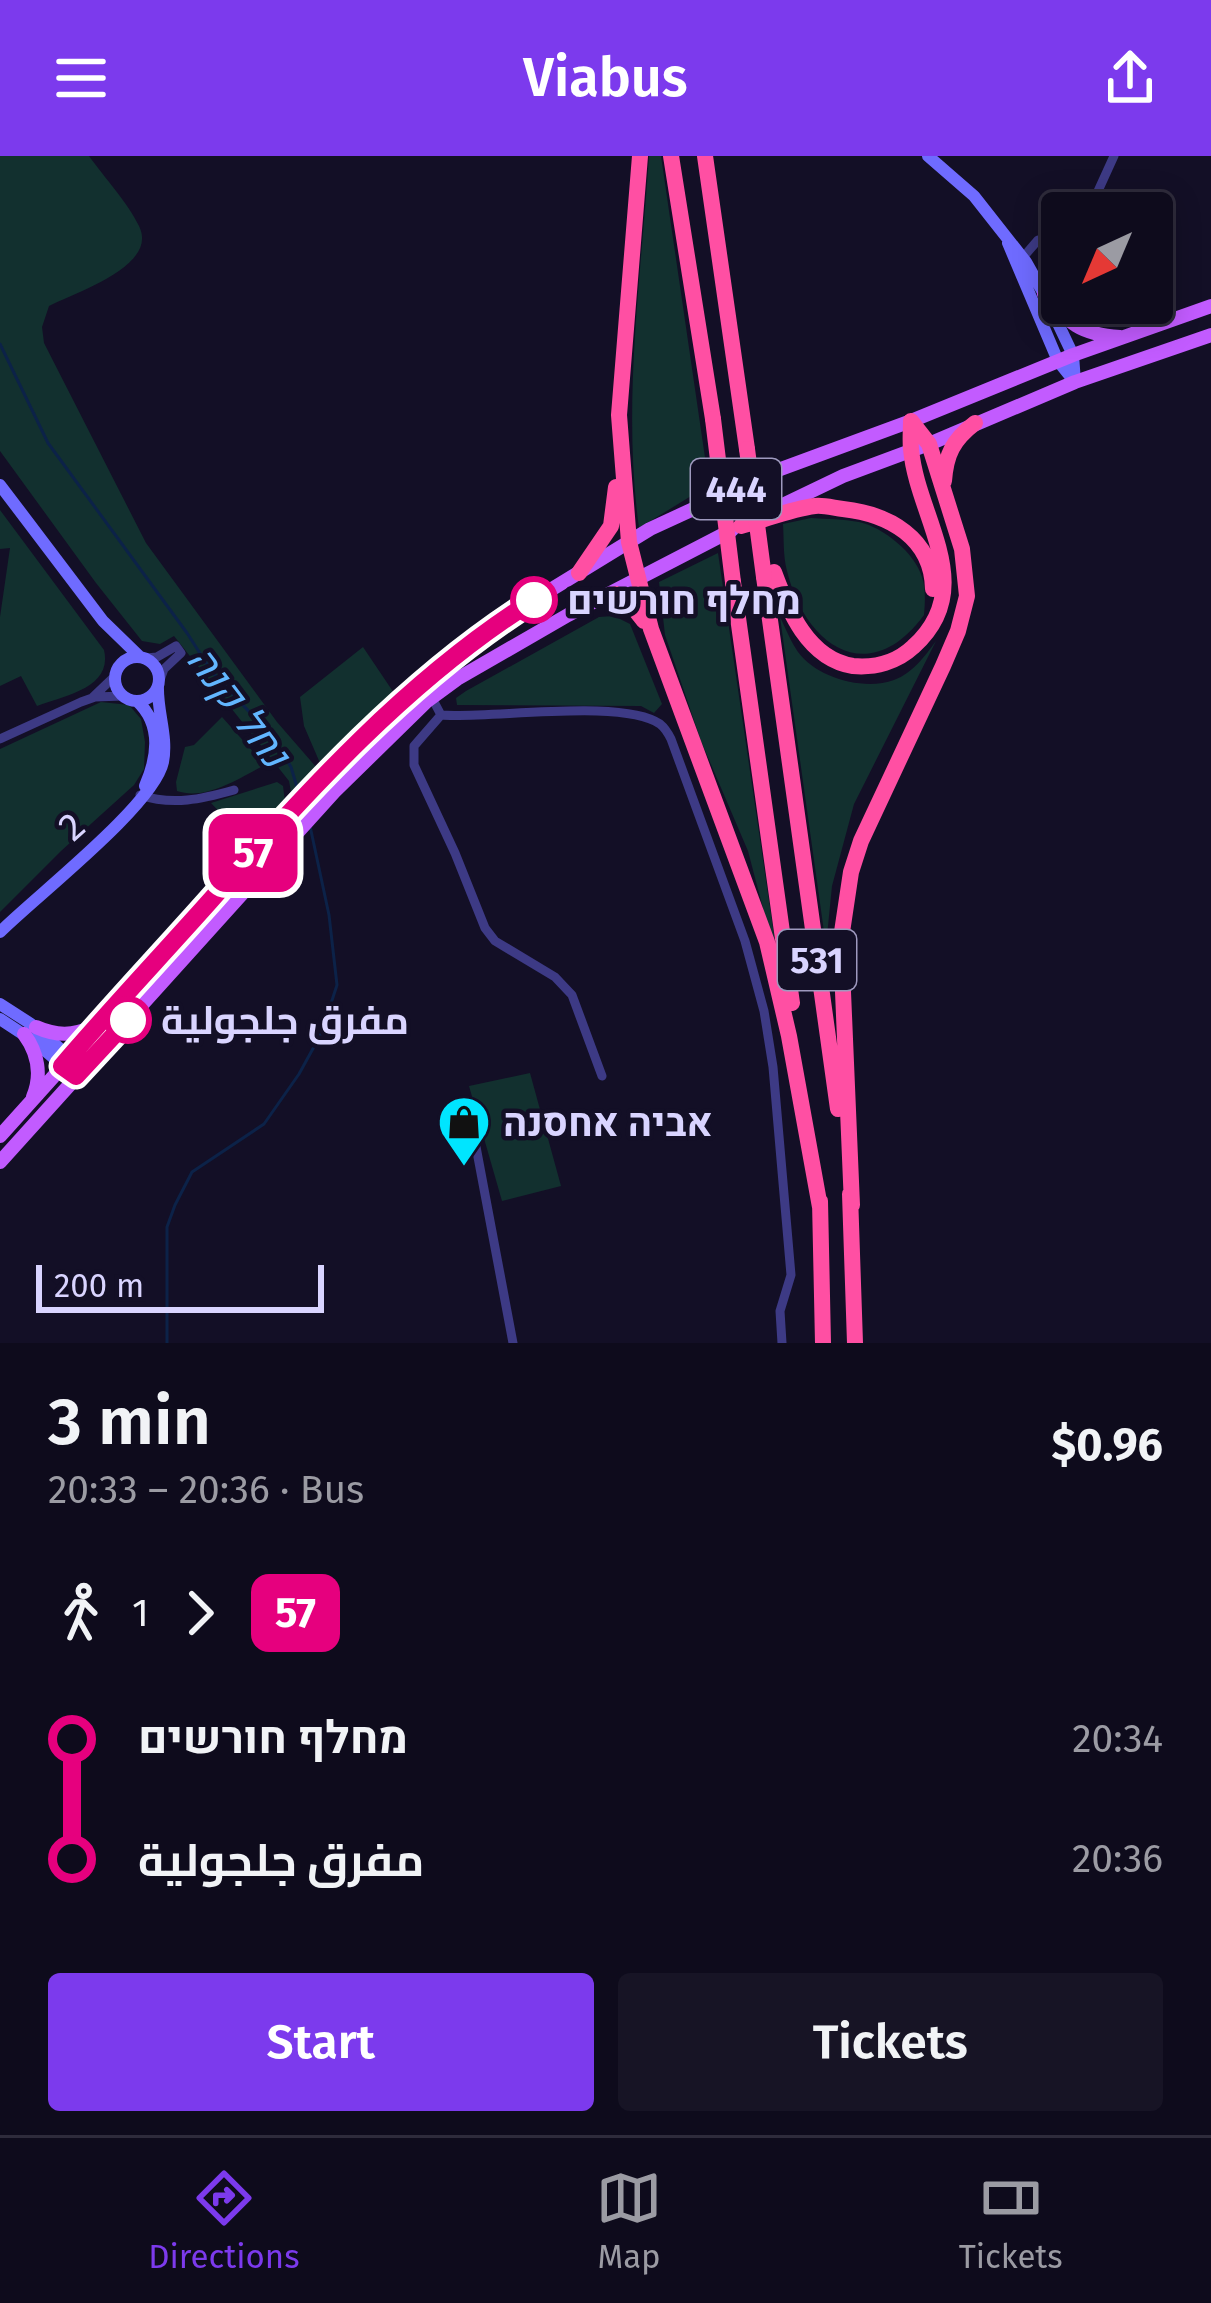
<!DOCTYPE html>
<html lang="en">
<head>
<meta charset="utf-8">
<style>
  body { margin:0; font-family:"Fira Sans",Cairo,Heebo,sans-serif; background:#171425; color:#f1f3f6; height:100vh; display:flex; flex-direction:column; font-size:45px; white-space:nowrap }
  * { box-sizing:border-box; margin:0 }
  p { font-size:39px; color:#9b9ba3 }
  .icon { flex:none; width:66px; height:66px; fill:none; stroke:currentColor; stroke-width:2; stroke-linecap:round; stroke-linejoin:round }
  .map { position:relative; height:1187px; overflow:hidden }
  .drawer { display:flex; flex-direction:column; background:#0e0b1c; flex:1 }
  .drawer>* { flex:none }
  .badge { padding:0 24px; border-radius:18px; font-size:42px; line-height:78px }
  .needle { width:78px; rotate:224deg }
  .tools { position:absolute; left:1041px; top:36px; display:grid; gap:24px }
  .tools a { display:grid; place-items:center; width:132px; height:132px; border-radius:12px; background:#0e0b1c; box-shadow:0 6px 30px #0003,0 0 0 3px #2e2b3b; font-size:60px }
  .scale { position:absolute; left:36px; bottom:30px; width:288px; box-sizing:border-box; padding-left:12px; border:6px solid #d9d4ff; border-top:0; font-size:33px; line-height:42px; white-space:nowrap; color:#d9d4ff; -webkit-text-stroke:9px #130f26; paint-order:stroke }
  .map>.badge { position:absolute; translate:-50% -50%; box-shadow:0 0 0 6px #fff }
  .legs { display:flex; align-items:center; gap:18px; height:132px; padding:0 48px; font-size:39px }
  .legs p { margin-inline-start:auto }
  .summary { display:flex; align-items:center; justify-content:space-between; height:204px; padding:0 48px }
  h1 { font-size:66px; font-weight:600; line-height:90px }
  .cta { display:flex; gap:24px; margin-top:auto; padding:24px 48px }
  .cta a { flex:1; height:138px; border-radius:12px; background:#7c3aed; color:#fff; font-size:48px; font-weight:600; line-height:138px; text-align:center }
  .cta a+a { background:#171425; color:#f1f3f6 }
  ul { padding:0 48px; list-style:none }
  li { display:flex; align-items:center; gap:42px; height:120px; font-size:45px }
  li i { display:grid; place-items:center; width:18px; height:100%; margin:0 15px; background:currentColor }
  li i::after { content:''; width:30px; height:30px; margin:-15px; border:9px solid; border-radius:50%; background:#0e0b1c }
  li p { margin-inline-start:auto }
  li:first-child i { background:linear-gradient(#0000 50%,currentColor 0) }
  li:last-child i { background:linear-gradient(currentColor 50%,#0000 0) }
  header { display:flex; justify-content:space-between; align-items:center; height:156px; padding:0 48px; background:#7c3aed; color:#fff; font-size:54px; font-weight:600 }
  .tabs { display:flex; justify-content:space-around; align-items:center; height:168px; border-top:3px solid #2e2b3b; background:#0e0b1c; font-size:33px; color:#9b9ba3 }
  .tabs a { display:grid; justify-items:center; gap:6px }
  .tabs .current { color:#7c3aed }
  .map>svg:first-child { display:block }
  .green { fill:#12302f }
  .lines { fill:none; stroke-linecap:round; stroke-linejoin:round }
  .stream { stroke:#0c2248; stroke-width:3 }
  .street { stroke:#3d3a85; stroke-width:9 }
  .secondary { stroke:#6f6bff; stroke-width:12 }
  .primary { stroke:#c25bff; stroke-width:14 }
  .highway { stroke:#ff4fa3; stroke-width:16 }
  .highway-bridge { stroke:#ff4fa3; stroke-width:16 }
  .line-1-casing { stroke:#fff; stroke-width:27 }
  .line-1 { stroke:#e6007e; stroke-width:18 }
  .stop-1-dot { fill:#fff; stroke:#e6007e; stroke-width:6 }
  .labels { text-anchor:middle; stroke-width:9; stroke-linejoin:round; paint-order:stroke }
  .shield { fill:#130f26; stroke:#9e99be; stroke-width:3 }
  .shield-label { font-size:36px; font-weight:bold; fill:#d9d4ff }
  .stop-label { font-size:39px; font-weight:bold; fill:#d9d4ff; stroke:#130f26; text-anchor:start }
  .street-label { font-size:39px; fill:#d9d4ff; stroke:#130f26 }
  .poi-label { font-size:39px; font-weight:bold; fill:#d9d4ff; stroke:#130f26; text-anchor:start }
  .water-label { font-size:42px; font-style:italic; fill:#62b6ff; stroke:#130f26 }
</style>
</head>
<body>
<header><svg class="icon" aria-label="menu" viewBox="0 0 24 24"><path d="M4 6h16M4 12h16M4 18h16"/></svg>Viabus<svg class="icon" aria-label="share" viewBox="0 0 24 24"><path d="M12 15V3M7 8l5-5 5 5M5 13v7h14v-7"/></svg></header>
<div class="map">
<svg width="1211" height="1187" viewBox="0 0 1211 1187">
  <rect width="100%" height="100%" fill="#130f26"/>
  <!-- green -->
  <path class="green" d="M0,0H89C104,21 128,47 139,70C159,110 76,136 49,150L42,171L44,187L146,387L277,566L317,612L292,641L289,625L174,480L160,488L142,485L96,427L0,295Z
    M649,0H661L709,329L639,372C622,249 641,123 649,0Z
    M0,354L104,494C113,532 64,540 37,550L21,520L0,530V461L10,392L0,393Z
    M811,362C827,363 843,363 859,366C883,371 915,397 922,421C926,433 925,447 924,459C869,534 805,490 787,415C783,400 784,383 783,368Z
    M718,397L779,813L748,695L701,585L665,479L659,426Z
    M614,460L630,468L662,548L654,557L641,550L457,549L456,542L466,535L599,461Z
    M780,461C786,473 791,486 798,496C817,522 864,535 894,524C913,517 925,500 936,485L854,648L832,730L826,790Z
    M363,491L396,540L320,607L304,570L300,541Z
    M101,546L129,549L141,563L145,586L144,613L134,629L61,695L0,756V593Z
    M222,561L265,609C239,622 206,645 177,635L176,626L185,591L194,589Z
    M277,626L283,630L285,646L246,684L211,647Z
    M530,917L561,1030L502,1045L469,930Z"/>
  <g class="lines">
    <!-- stream -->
    <path class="stream" d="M0,188L48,287L187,477L212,516L272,580L291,611L299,638
      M167,1187V1071L175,1049L192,1016L264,968L299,918L321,878L337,829L329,759L310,670"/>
    <!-- street -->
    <path class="street" d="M1088,57L1114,0
      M1019,106L1038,84L1059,90L1062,88
      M146,502L157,501L176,490L181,497L164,513L160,524
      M93,541L115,520
      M432,542L441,559L414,590V609L455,697L485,772L495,785L555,821L572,839L602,920
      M441,559C489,563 623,542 660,568C665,572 668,577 671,583L745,785L764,855L773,911L791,1119L780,1155L782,1187
      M0,583L81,546L95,541L123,540
      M140,639C173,650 202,643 234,634
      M474,980L513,1187"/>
    <!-- secondary -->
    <path class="secondary" d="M928,0L974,40L1026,106L1044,138L1073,199L1075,226
      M1008,87L1058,205L1074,225
      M0,329L103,465L139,500
      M115 523a22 22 0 1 1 44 0a22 22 0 1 1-44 0Z
      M137,545C162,568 158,600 145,630
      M0,776C36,740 154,649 163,606C168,580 157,556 158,530
      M0,848L31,868L70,901L76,920
      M0,863L35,886L70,916"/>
    <!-- primary -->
    <path class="primary" d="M1044,138C1070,168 1079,178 1120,181
      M768,356L843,320L929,288L1075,226L1211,179
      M36,871C56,880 73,880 93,871
      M24,878C38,897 42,919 33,941
      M0,980L321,623L433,517L503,463L650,373L778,314L911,265L1073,199L1211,150
      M0,1006L334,636L427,545L457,523L568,459L732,374"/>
    <!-- highway -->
    <path class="highway" d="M640,0L619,259L629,386L651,473L767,786L789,880L820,1051
      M671,0L713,263
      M705,0L747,293
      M944,325C946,298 953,284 975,267
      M741,370C765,364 790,353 815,350C824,349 834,352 843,353C889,358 932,382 933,433
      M774,416C788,454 808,503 853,510C875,512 897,506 913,491C980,431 917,362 911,293C910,284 911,274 911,265
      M579,417L611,370L616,331
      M764,421L838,953
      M733,426L792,847
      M597,443L616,438L629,446L644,465
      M850,1038L855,1187
      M820,1045L823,1187
      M852,1049L842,812V776L851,716L861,685L943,510L958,475L967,440L962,393L929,288L911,265"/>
    <!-- highway-bridge -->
    <path class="highway-bridge" d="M713,263L733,426
      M747,293L764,421"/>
  </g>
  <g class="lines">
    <!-- line-1 casing -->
    <g class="line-1-casing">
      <path id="line-1" d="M128,864L76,920L62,910C110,854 161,800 210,745C308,635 408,523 534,444"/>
    </g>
    <!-- line-1 -->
    <use href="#line-1" class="line-1"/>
  </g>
  <!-- icons -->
  <defs>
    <g id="shop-pin" transform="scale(2.7)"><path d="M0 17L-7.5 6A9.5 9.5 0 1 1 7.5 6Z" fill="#00e5ff" stroke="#130f26"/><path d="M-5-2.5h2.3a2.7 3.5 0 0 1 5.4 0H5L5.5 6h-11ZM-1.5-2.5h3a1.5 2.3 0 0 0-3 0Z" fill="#111"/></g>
  </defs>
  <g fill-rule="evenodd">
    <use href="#shop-pin" x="464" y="966"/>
  </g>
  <!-- markers -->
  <g class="stop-1-dot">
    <circle cx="534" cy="444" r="21"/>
    <circle cx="128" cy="864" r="21"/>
  </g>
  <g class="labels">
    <!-- shield labels -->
    <g class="shield">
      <rect x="691" y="303" width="90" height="60" rx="9"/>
      <rect x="778" y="774" width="78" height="60" rx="9"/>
    </g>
    <g class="shield-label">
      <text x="736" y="346">444</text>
      <text x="817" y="817">531</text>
    </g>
    <!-- stop labels -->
    <g class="stop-label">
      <text x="567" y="458">מחלף חורשים</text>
      <text x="161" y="878">مفرق جلجولية</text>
    </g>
    <!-- street labels -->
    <g class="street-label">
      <text transform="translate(71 670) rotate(-42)" y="14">2</text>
    </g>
    <!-- poi labels -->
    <g class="poi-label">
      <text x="503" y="980">אביה אחסנה</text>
    </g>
    <!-- water labels -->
    <g class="water-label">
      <text transform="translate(239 550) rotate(53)" y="15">נחל קנה</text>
    </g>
  </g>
</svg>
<div class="tools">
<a><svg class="needle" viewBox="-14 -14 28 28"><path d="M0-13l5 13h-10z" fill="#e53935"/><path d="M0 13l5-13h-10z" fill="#9b9ba3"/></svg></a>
</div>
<div class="scale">200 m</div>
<b class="badge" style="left:253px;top:697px;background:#e6007e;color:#fff">57</b>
</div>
<section class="drawer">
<div class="summary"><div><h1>3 min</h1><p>20:33 – 20:36 · Bus</p></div><b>$0.96</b></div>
<div class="legs"><svg class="icon" aria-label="walk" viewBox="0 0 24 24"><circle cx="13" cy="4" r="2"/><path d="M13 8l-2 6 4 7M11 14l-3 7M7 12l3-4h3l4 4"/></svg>1<svg class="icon" aria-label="forward" viewBox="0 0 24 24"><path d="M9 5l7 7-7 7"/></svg><b class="badge" style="background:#e6007e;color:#fff">57</b></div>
<ul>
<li><i style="color:#e6007e"></i><b>מחלף חורשים</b><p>20:34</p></li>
<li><i style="color:#e6007e"></i><b>مفرق جلجولية</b><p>20:36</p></li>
</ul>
<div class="cta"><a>Start</a><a>Tickets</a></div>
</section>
<nav class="tabs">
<a class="current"><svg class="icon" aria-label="directions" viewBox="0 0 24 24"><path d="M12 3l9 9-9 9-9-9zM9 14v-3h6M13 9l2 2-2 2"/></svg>Directions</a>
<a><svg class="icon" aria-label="map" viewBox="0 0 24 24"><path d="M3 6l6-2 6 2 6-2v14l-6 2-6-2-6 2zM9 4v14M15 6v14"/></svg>Map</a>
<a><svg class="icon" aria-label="tickets" viewBox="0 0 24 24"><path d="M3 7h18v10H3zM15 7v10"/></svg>Tickets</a>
</nav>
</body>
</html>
